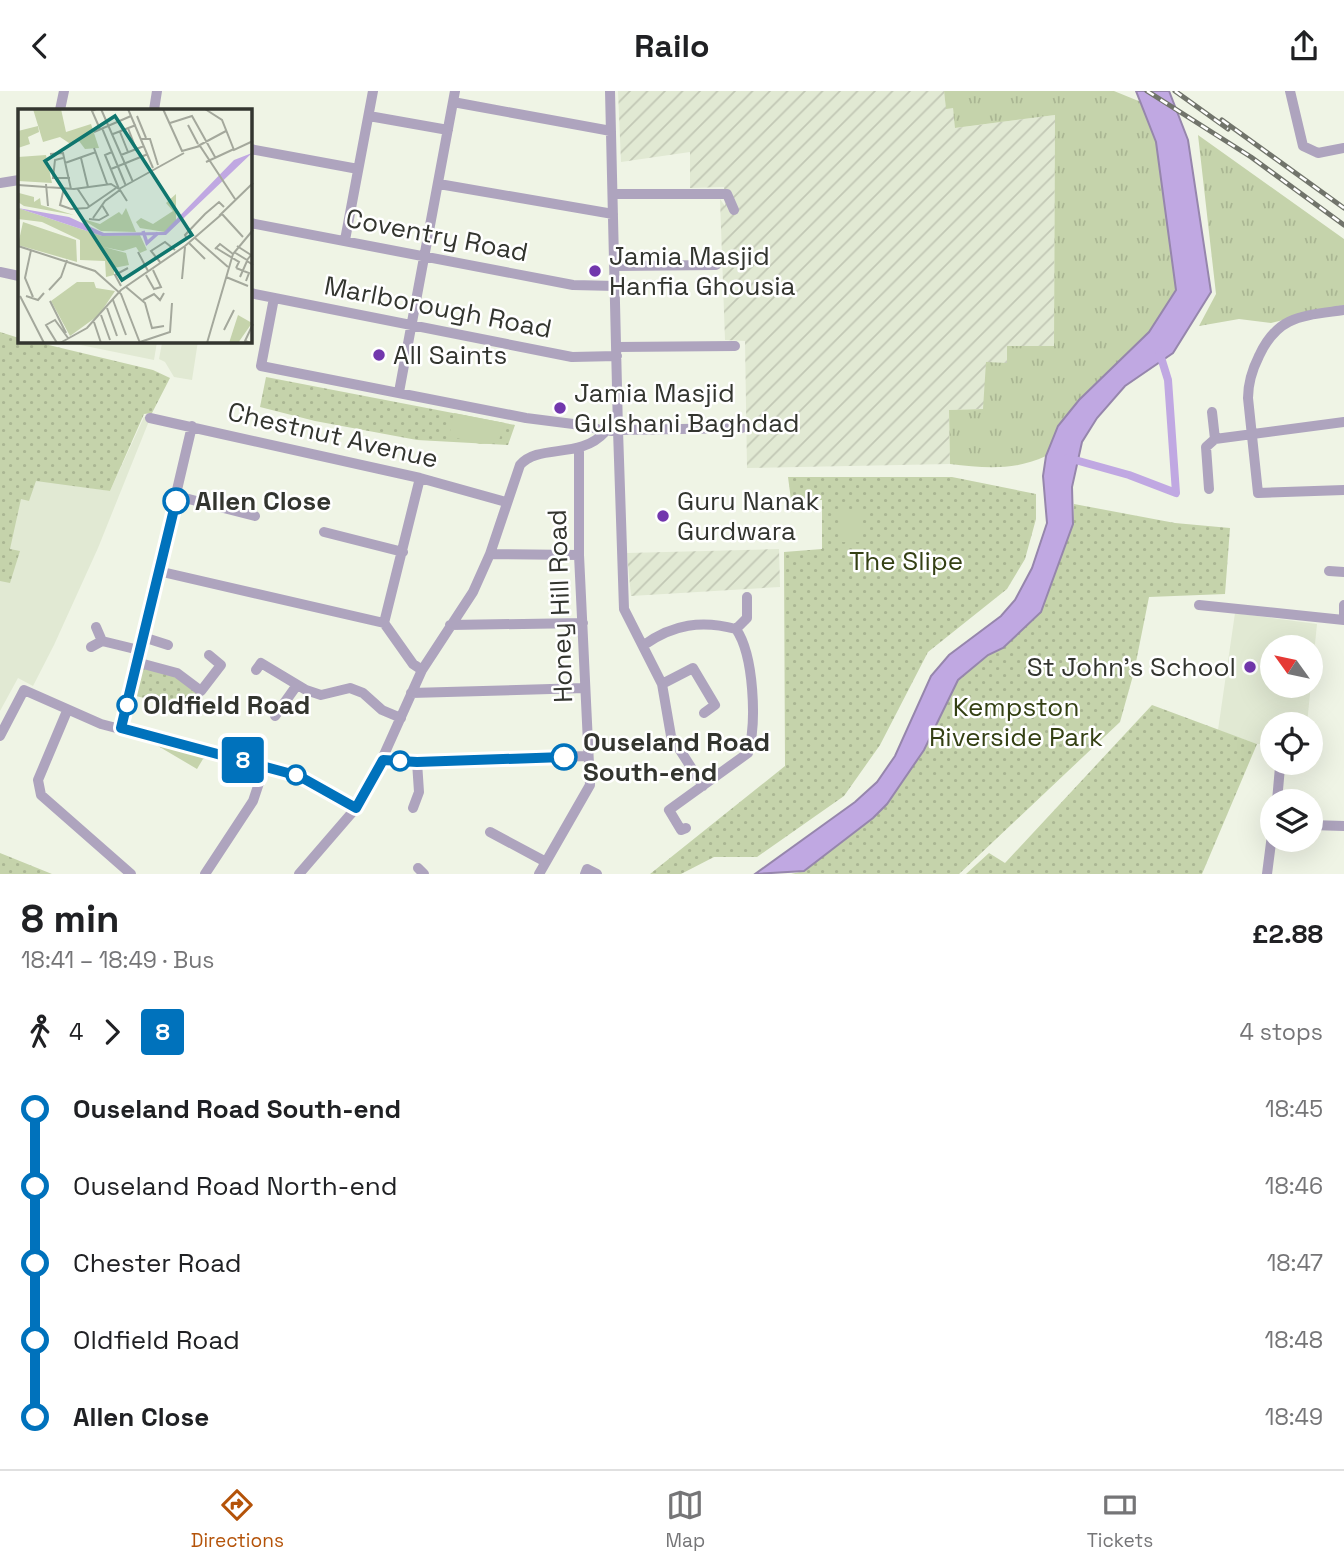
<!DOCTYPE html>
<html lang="en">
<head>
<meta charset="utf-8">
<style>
  body { margin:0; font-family:"Space Grotesk",sans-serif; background:#f2f2f2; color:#202124; height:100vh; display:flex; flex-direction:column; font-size:26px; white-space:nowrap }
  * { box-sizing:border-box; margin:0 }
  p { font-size:23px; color:#757577 }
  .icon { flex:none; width:38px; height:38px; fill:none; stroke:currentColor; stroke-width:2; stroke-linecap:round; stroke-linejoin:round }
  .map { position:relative; height:783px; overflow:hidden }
  .side { display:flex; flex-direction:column; background:#fff; flex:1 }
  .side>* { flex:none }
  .badge { padding:0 14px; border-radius:5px; font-size:24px; line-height:46px }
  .needle { width:46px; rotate:303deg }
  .controls { position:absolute; left:1260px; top:544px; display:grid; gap:14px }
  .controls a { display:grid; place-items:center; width:63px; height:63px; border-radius:50%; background:#fff; box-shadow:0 7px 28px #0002; font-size:35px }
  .map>.badge { position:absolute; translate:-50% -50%; box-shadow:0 0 0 4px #fff }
  .legs { display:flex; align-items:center; gap:10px; height:77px; padding:0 21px; font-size:23px }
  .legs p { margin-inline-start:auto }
  .headline { display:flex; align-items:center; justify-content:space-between; height:119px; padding:0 21px }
  h1 { font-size:38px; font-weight:800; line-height:52px }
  ul { padding:0 21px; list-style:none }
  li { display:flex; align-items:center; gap:24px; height:77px; font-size:26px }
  li i { display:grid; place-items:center; width:10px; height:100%; margin:0 9px; background:currentColor }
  li i::after { content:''; width:18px; height:18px; margin:-9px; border:5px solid; border-radius:50%; background:#fff }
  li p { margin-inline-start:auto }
  li:first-child i { background:linear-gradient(#0000 50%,currentColor 0) }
  li:last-child i { background:linear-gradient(currentColor 50%,#0000 0) }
  header { display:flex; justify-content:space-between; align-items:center; height:91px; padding:0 21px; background:#fff; font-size:32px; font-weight:800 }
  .tabs { display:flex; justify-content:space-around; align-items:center; height:98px; border-top:2px solid #e0e0e0; background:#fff; font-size:19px; color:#757577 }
  .tabs a { display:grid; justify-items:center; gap:4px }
  .tabs .active { color:#b45309 }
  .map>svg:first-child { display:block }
  .built { fill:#e1e9d3; fill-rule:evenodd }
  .industrial { fill:url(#industrial-furrows) }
  .grass { fill:url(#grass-tufts) }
  .park { fill:url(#park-dots) }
  .pitch { fill:#c5d3ab }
  .water { fill:#c0a8e2; stroke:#9686ac; stroke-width:2 }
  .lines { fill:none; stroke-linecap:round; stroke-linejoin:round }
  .canal { stroke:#c0a8e2; stroke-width:8 }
  .minor { stroke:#aea4be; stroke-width:10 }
  .rail-casing { stroke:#71746b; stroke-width:5 }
  .rail { stroke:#fff; stroke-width:2.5; stroke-dasharray:8; stroke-linecap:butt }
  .line-1-casing { stroke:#fff; stroke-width:16 }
  .line-1 { stroke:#0072bc; stroke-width:10 }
  .poi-dot { fill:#7237ad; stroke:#fff; stroke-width:2.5 }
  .stop-1-dot { fill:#fff; stroke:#0072bc; stroke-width:3.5 }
  .labels { text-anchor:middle; stroke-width:5; stroke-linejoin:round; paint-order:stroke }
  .street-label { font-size:26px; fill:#33352f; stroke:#fff }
  .poi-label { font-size:26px; fill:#33352f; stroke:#fff; text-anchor:start }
  .stop-label { font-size:26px; font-weight:bold; fill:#33352f; stroke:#fff; text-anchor:start }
  .park-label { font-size:26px; fill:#344013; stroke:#fff }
  .inset-river { fill:none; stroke:#c0a8e2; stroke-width:3.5 }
  .inset-road { fill:none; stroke:#a4a89c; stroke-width:2 }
  .view { fill:#0f766e; fill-opacity:0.15; stroke:#0f766e; stroke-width:3.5 }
  .inset-edge { fill:none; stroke:#33352f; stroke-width:3.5 }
</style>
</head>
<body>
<header><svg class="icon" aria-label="back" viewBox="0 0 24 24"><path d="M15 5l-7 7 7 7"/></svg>Railo<svg class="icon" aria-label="share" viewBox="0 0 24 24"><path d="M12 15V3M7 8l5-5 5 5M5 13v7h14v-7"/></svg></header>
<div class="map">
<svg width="1344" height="783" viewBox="0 0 1344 783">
  <defs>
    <pattern id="industrial-furrows" width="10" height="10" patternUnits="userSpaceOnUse" patternTransform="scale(1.75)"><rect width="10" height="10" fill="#e1e9d3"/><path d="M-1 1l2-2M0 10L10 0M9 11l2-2" fill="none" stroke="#c2c8b5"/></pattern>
    <pattern id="grass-tufts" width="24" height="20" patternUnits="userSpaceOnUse" patternTransform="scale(1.75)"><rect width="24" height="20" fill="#c5d3ab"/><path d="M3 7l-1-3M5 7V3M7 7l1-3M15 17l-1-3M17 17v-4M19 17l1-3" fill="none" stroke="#aab693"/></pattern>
    <pattern id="park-dots" width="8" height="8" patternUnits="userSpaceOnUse" patternTransform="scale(1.75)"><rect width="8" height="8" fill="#c5d3ab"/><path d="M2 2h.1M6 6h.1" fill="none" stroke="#aab693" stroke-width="1.8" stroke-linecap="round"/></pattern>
  </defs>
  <rect width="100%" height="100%" fill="#eff4e5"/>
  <!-- built -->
  <path class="built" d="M61,250H155L157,251L154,269Z
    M170,250H198L192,289L174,286L165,271L159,268L162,252Z
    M151,325L98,457L54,554L33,595L18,587L0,620V383L110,400L144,326Z
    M1235,522L1317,533L1307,633L1272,634V653H1257L1218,639ZM1272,556H1311V595H1272Z"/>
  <!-- industrial -->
  <path class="industrial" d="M618,0H944L946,17H953L956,37L1055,24L1054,255H1007V272L983,318L949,319L950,373L747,377L745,250L725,249L720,108L725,115L724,96L690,97V61L621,71Z
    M779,458L780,496L631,505L627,462Z"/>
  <!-- grass -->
  <path class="grass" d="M944,0H1114L1141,11L1156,51L1176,199L1149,241L1079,309L1058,335L1046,365C1014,380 984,377 950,373L949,319L983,318L986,271L1007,272V255H1054L1055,24L955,37L953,17L946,18Z
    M1198,44L1344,148V214L1271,232L1239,228L1199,235L1216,203Z
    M159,652L256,678L255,690L211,666L203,668L197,678L158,655Z"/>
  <!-- park -->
  <path class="park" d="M0,241L19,247V250H32L153,279L170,287L152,322L144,323L110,400L36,390L29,410L21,408L10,458L20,460L10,492L0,490Z
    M266,286L515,334L508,354L417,349L315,330L260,316Z
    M788,386H952L1036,403V428L1025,468L1007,498L928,561L880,654L844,705L757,766H714L681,783H650L785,675L784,461L822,458V409H791Z
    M1074,413L1175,432L1230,437L1225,503L1149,506L1134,581L1120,631L959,783H791L804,780L887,713L924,659L958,589L988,564L1003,557L1041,521L1073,433Z
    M143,575L176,584L199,603L188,618L136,605Z
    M1152,614L1257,653L1202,783H966L989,762L1005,772Z
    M0,762L52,783H0Z"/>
  <!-- pitch -->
  <path class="pitch" d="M454,322L505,332L498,352L480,353L449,345Z
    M840,422H860V451H840Z"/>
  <!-- water -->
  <path class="water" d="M1136,0H1169L1188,49L1211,201L1173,262L1125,295L1097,327L1082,351L1072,396L1073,433L1041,521L1003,557L988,564L958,589L924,659L887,713L873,727L804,780L755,783L855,711L877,691L895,665L931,585L949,564L1001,525L1015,509L1032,477L1047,432L1043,385L1046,365L1058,335L1079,309L1149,241L1176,199L1156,51Z"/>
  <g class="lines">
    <!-- canal -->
    <path class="canal" d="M1068,367L1129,384L1176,402L1168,289L1159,260"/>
    <!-- minor -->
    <path class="minor" d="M610,0L618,339L611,340
      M1290,0L1303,55L1318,62L1344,57
      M453,11L611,40
      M60,19L64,0
      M154,19L157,0
      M369,25L448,39
      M250,58L358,78
      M0,92L19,89
      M439,93L613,123
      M614,103H727L734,119
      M250,132L573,194L616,195
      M345,149L373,0
      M615,175L716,174
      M0,181L19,185
      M250,202L572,266L617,265
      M274,207L261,275L526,327L589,335L605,341
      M1344,219C1302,225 1278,224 1259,265C1252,279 1248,291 1248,307L1258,402L1344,399
      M617,256L735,255
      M399,301L455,0
      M1212,321L1215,348
      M150,327L420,387L506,411
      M1209,398L1206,356L1215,348L1344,331
      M177,405L255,425
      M324,441L403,461
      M490,463L579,464
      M158,480L384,532L413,573L422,579
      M1329,480L1344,481
      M1199,514L1344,529
      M1344,529V514
      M384,532L420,387
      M450,534L583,532
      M96,536L102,550
      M736,538L747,527V506
      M143,546L168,554
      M644,554C673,533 702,529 736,538C754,564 757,632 748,662L669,719L681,739L686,737
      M91,556L102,550L139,559
      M136,571L177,582L201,600L221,574L209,564
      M256,579L261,572L306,599L321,604L350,597L363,602L382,619L401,627
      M662,593L693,577L715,614L704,622
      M411,602L585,597
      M67,620L38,689L41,704L131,783
      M275,625L297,594
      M121,637L192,335
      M0,645L24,599L101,633L299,685L356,717
      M383,669L417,671L588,665
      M703,695L671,645L662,593L624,518L618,339L742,337
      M1277,710L1280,676
      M413,717L419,701L417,671
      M1311,734L1344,735
      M490,741L546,771
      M418,777L424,783
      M205,783L253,710L265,674
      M299,783L356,717L370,695L422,579L473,501L490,463L520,374C539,352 580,369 605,341
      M539,783L590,694L579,464V357
      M585,783L587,778L597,783
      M1267,783L1272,744"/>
    <!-- rail casing -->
    <g class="rail-casing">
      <path id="rail" d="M1147,0L1251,66L1344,134
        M1175,0L1228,38
        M1222,29L1344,117"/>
    </g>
    <!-- rail -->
    <use href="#rail" class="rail"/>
  </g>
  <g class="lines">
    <!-- line-1 casing -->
    <g class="line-1-casing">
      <path id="line-1" d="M176,410L121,637L299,685L356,717L383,669L417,671L564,666"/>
    </g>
    <!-- line-1 -->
    <use href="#line-1" class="line-1"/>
  </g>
  <!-- markers -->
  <g class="poi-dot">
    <circle cx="595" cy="180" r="7"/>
    <circle cx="379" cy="264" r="7"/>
    <circle cx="560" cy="317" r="7"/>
    <circle cx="663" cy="425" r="7"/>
    <circle cx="1250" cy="576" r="7"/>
  </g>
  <g class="stop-1-dot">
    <circle cx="176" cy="410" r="12"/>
    <circle cx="127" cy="614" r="9"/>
    <circle cx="564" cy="666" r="12"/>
    <circle cx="400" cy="670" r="9"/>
    <circle cx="296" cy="684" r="9"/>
  </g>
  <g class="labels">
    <!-- street labels -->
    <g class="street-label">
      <text transform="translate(437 144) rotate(11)" y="9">Coventry Road</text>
      <text transform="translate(438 216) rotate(11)" y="9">Marlborough Road</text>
      <text transform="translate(333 344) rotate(13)" y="9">Chestnut Avenue</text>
      <text transform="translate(560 515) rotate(-92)" y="9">Honey Hill Road</text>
    </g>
    <!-- poi labels -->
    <g class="poi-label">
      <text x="609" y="174">Jamia Masjid<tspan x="609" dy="30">Hanfia Ghousia</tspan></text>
      <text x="393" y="273">All Saints</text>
      <text x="574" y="311">Jamia Masjid<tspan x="574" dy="30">Gulshani Baghdad</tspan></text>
      <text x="677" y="419">Guru Nanak<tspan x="677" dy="30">Gurdwara</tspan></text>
      <text x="1236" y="585" text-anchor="end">St John's School</text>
    </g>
    <!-- stop labels -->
    <g class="stop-label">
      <text x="195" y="419">Allen Close</text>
      <text x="143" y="623">Oldfield Road</text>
      <text x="583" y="660">Ouseland Road<tspan x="583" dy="30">South-end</tspan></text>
    </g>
    <!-- park labels -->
    <g class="park-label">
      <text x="906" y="479">The Slipe</text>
      <text x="1016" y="625">Kempston<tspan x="1016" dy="30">Riverside Park</tspan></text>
    </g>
  </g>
  <!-- overview -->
  <g transform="translate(18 18)">
    <rect width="234" height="234" fill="#eff4e5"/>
    <path d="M20,17L21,23L10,28L12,35L0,39V22ZM1,84L16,88V93L22,89L23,96L56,106L6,97L0,93ZM158,85V112L147,123L122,119L118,113L123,109L135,115L155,102L148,94Z" fill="#c5d3ab"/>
    <path d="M15,0H43L48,23L73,15L81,39L67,40L61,32L54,36L42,28L25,33ZM28,46L34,74L0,72V48ZM0,99L84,127L122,126L129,141L122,144L118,138L105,142L86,138L108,144L111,156L96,159V166L88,168L87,152L62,151V131L24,113L0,110ZM108,99L118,123L83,122L62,109L82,115L101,103L104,106ZM5,113L58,131L59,153L0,136ZM59,173H76L78,179L97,182L81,206L52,227L33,192ZM220,206L234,214L220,234H211Z" fill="#c5d3ab"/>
    <path d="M234,44L148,126L84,127L0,99L51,108L86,124L146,123L216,51Z" fill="#c0a8e2"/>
    <path class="inset-river" d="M125,122L129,134L140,124"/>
    <path class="inset-road" d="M78,0L74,2L82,20M83,0L115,73M110,0L135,59M145,0L164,42L182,37L217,90M187,0L204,11L216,41L235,32M119,7L128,29M152,14L174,7L197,48M170,16L180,35M84,19L108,77M110,19L118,40M76,23L113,7M102,23L110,43M95,25L118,16M123,30H132L140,56M180,37L208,22M76,39L89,75M94,43L87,46L101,80M32,45L45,44L53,80M103,46L126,37M45,49L37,51L35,69H52M63,49L70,78M188,53L216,40M47,54L78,43M93,60L130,45M28,75L30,97M0,76L56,80L93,75L101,80M46,79L42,96L53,100L69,99L98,79M59,79L71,97M101,80L166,44M204,105L225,128M201,107L235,74M75,109L87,92L102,81L109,92M71,110L81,111L90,106L84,96M177,129L210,158M169,130L167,126L187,105L201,93L206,98M171,134L187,150M0,137L77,162L103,185L122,234M198,139L221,153L218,159M197,140L202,135L215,145M13,141L7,169L15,188M120,143L130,162M216,143L229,151L233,146L219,137M142,153L133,142L147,133L157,141M218,159L231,164L228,172M128,166L136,180L143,178L135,161M208,168L230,177M222,168L229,152L235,156M164,170L167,138M103,177L97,166L110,159M108,178L127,194L134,219L146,217M31,181L43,168L49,151M2,187L26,234M8,187L20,191L26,184M95,191L108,226M125,191L136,185L142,191L146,184M32,192L48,224M89,199L99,227M83,206L92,231M76,213L83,234M206,221L216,201M122,233L152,223L154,194M39,234L28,216L37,211L50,229M42,234L69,219L103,181L167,137L204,105M189,234L215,145L235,121M233,234L227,232L235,215"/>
    <path class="view" d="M97,7L174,126L104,171L27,52Z"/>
    <rect width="234" height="234" class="inset-edge"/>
  </g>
</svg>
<div class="controls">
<a><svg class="needle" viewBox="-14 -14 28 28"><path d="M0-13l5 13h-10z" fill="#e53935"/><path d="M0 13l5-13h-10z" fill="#757577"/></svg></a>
<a><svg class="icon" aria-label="locate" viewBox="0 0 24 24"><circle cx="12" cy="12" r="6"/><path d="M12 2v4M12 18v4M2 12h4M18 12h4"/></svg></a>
<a><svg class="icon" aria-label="layers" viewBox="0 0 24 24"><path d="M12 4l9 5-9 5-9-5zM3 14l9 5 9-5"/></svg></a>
</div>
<b class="badge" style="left:243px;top:669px;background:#0072bc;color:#fff">8</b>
</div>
<section class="side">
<div class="headline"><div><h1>8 min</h1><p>18:41 – 18:49 · Bus</p></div><b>£2.88</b></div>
<div class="legs"><svg class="icon" aria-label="walk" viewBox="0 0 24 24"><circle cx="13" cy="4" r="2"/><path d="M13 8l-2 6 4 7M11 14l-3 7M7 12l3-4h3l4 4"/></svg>4<svg class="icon" aria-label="forward" viewBox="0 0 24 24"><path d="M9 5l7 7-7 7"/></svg><b class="badge" style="background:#0072bc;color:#fff">8</b><p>4 stops</p></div>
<ul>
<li><i style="color:#0072bc"></i><b>Ouseland Road South-end</b><p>18:45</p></li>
<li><i style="color:#0072bc"></i><span>Ouseland Road North-end</span><p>18:46</p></li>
<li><i style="color:#0072bc"></i><span>Chester Road</span><p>18:47</p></li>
<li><i style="color:#0072bc"></i><span>Oldfield Road</span><p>18:48</p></li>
<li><i style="color:#0072bc"></i><b>Allen Close</b><p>18:49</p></li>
</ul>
</section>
<nav class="tabs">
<a class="active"><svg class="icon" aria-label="directions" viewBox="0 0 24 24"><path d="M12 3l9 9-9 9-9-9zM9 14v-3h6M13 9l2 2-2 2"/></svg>Directions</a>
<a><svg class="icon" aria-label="map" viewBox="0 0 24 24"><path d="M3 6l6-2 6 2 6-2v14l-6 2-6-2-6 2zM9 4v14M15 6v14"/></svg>Map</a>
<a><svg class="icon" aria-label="tickets" viewBox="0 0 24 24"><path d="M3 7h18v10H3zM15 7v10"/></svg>Tickets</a>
</nav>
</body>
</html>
